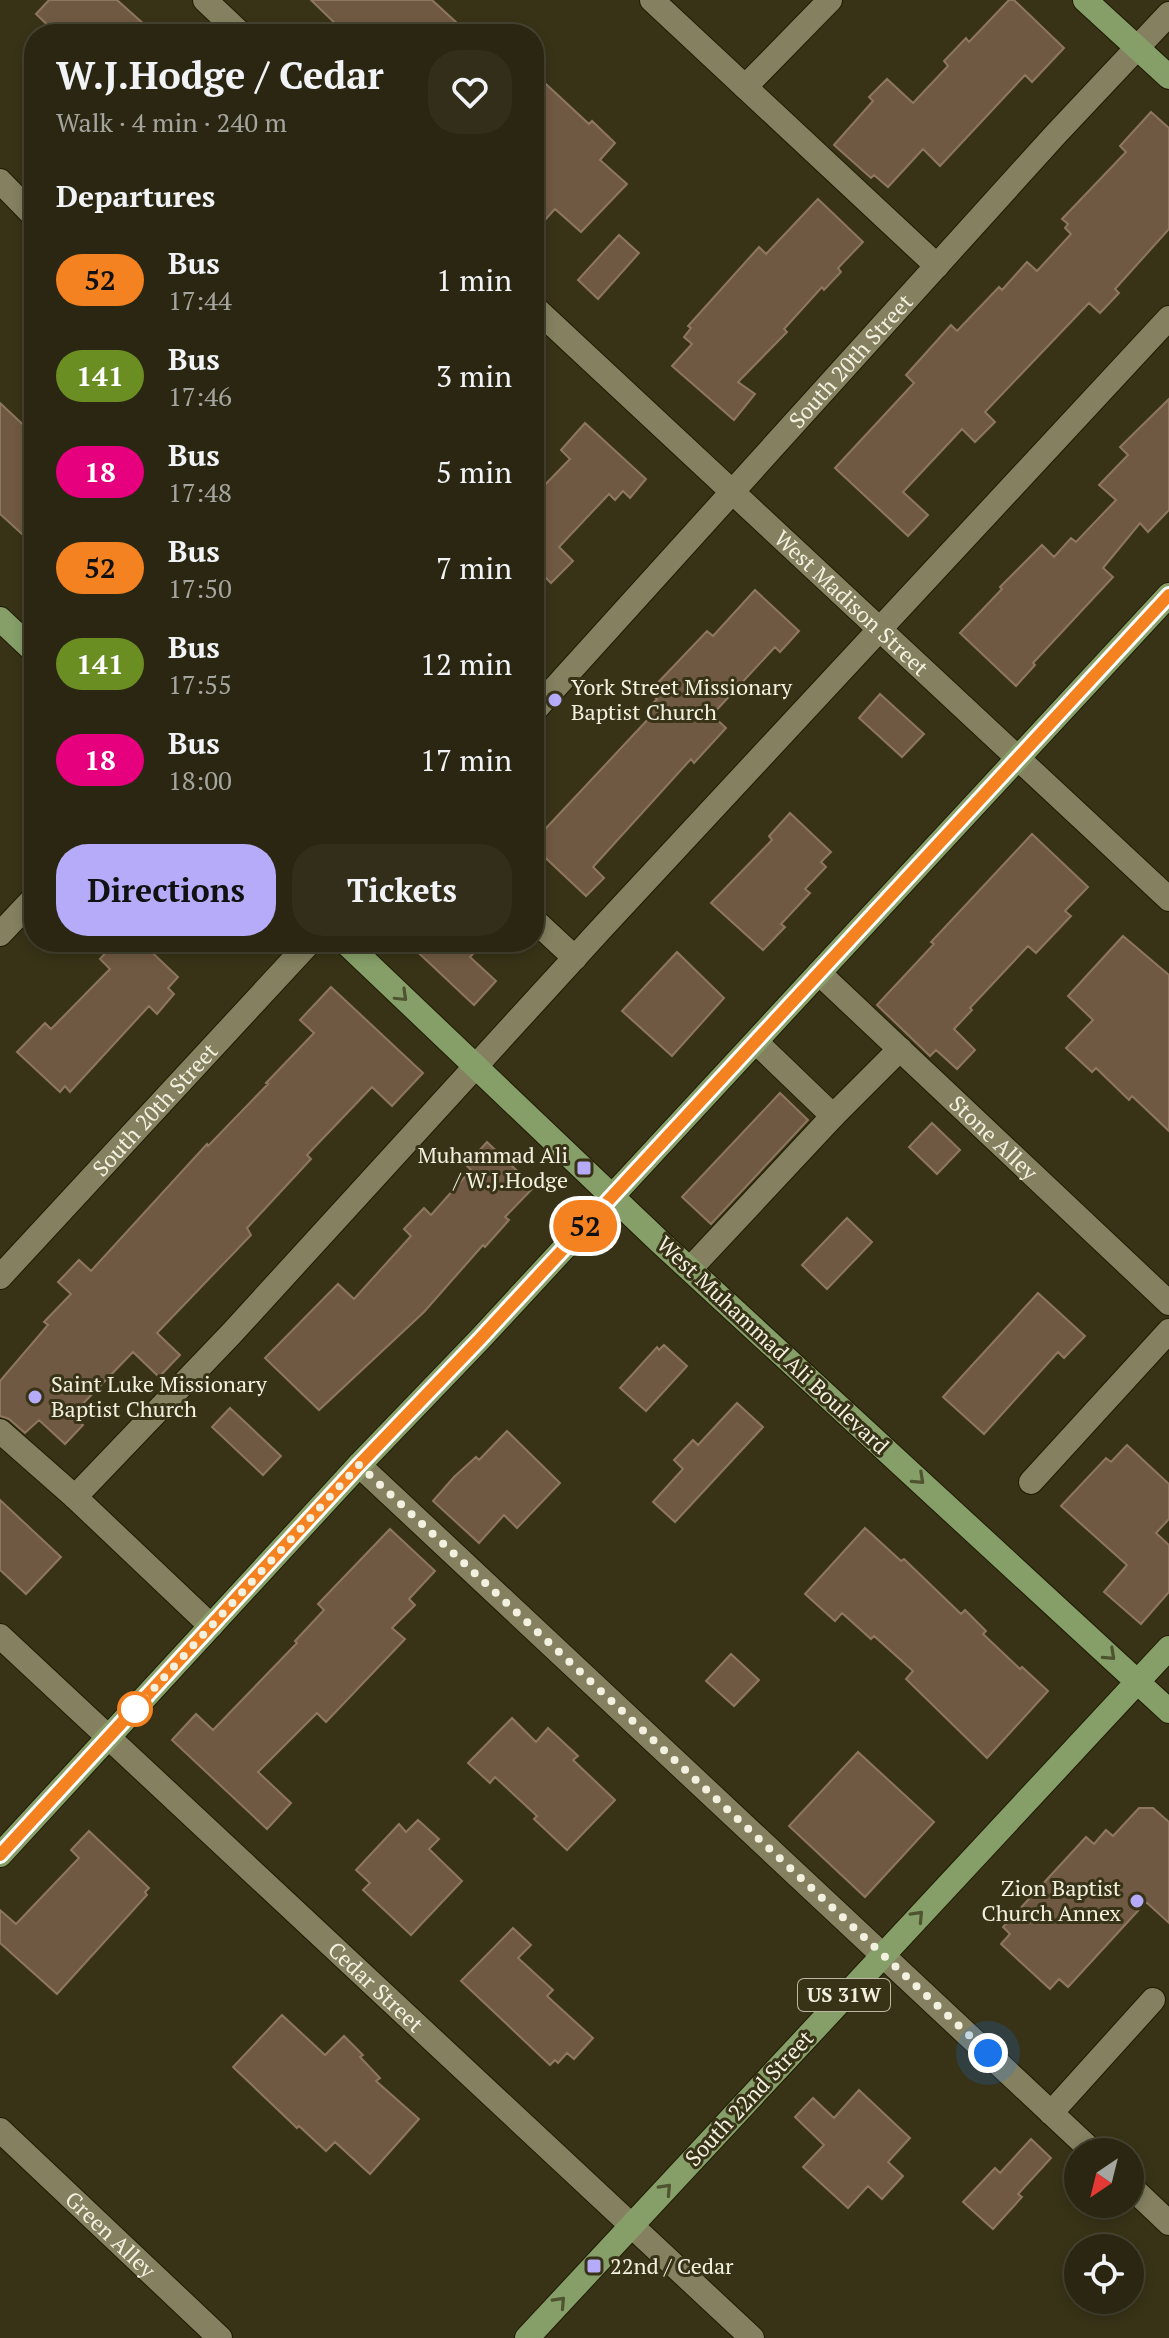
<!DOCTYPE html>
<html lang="en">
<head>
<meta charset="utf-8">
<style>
  body { margin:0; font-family:"PT Serif",serif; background:#322e1a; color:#f1f3f6; height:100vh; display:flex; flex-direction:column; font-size:30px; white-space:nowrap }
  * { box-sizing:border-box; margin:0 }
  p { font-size:26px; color:#a5a59f }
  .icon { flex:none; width:44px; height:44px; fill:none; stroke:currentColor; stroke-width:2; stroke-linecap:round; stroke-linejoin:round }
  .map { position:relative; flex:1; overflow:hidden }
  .drawer { position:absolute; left:24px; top:24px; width:520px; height:928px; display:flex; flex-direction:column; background:#2a2611; border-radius:32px; box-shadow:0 4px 12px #0003,0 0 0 2px #464331 }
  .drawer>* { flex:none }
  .badge { padding:0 16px; border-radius:26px; font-size:28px; line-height:52px }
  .needle { width:52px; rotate:215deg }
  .controls { position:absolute; left:1064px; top:2138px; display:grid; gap:16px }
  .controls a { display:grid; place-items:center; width:80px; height:80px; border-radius:50%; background:#2a2611; box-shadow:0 4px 12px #0003,0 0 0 2px #464331; font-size:40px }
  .you { position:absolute; width:40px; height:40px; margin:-20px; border:6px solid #fff; border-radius:50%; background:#1a73e8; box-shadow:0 0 0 12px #1a73e833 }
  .map>.badge { position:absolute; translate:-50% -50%; box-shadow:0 0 0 4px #fff }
  h2 { padding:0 32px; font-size:30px; line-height:72px }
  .round { display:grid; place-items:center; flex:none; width:84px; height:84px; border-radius:32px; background:#322e1a }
  .overview { display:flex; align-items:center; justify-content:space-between; height:136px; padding:0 32px }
  h1 { font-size:38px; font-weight:700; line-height:60px }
  .action { display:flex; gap:16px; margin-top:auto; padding:16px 32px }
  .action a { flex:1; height:92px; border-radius:32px; background:#b6abf8; color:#111; font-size:32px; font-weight:700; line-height:92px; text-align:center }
  .action a+a { background:#322e1a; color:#f1f3f6 }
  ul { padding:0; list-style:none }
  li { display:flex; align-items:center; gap:24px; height:96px; padding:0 32px }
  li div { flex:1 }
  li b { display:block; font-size:30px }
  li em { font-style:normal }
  li .badge { min-width:88px; font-weight:700; text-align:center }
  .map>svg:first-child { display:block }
  .building { fill:#705942; stroke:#8f775f; stroke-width:2 }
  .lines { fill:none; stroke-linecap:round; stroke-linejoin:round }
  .minor-casing { stroke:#1f1b00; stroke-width:26 }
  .major-casing { stroke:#1f1b00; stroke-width:26 }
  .minor { stroke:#848060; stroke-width:24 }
  .major { stroke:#869f68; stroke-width:24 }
  .oneway { stroke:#4f532f }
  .line-casing { stroke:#fff; stroke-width:18 }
  .line { stroke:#f58220; stroke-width:12 }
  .walk { stroke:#f2f0df; stroke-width:8; stroke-dasharray:0 14.4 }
  .poi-dot { fill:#b6abf8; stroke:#383317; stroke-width:3 }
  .stop-dot { fill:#fff; stroke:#f58220; stroke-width:4 }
  .labels { text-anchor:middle; stroke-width:6; stroke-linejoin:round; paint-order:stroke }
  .shield { fill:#383317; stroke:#bab7a3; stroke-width:2 }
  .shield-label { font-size:20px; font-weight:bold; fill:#f2f0df }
  .street-label { font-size:22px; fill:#f2f0df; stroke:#383317 }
  .poi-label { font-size:22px; fill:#f2f0df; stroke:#383317; text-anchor:start }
</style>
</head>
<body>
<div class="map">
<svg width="1169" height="2338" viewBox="0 0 1169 2338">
  <rect width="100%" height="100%" fill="#383317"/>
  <!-- building -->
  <path class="building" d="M49,0H117L155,34H57L36,14Z
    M311,0H432L469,34H346Z
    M1009,0H1014L1064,48L1032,82L1025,75L940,166L923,149L888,187L874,175L871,178L834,145L873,101L869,97L887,79L913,103L948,66L944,61L966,38L969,42Z
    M534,73L589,124L592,121L615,143L600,160L627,184L581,232L555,209L534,232Z
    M1151,112L1169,128V229L1115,289L1119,293L1100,313L1089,303L985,412L995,422L975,442L962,429L903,492L928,515L908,536L835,468L914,383L906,375L951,325L957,331L999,287L1002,290L1027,262L1037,271L1071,234L1065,228L1068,224L1062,219L1126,152L1120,146Z
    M818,199L863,242L838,268L841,272L824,290L822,287L784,329L787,332L738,382L755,394L734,420L672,366L692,344L684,337L691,328L688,326L759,247L766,254Z
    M619,235L639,253L598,299L578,280Z
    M1169,399V510L1148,532L1140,523L1103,568L1113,577L1033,663L1035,665L1016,686L960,633L1002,589L1000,587L1042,545L1054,557L1071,538L1076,542L1116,500L1099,485L1128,455L1120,447Z
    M0,403L34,435V545L0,514Z
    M585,423L646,479L630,498L623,491L615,500L609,494L559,547L573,561L551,583L538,570L534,573V496L570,459L561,450Z
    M755,590L799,631L780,652L775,647L712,715L726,728L694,763L691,759L593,867L604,878L586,896L534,847V841L651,716L646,711L657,699L649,692L707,631L713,636Z
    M880,694L924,734L902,757L859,718Z
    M790,813L831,852L821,862L826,867L805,889L810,893L781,924L785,927L763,950L711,903L772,840L769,836Z
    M1032,834L1088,887L1065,911L1071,916L1036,953L1028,946L970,1008L972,1010L954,1029L975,1050L957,1069L936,1050L930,1056L877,1005L934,944L931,942Z
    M1123,936L1169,975V1131L1132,1096L1129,1100L1096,1068L1092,1072L1066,1048L1093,1020L1068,996Z
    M115,942H141L178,977L168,988L174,994L157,1014L149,1006L70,1092L65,1086L60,1092L17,1052L45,1023L51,1029L110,969L100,959Z
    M407,942H484L470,957L496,981L474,1005Z
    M677,952L724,998L672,1056L622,1011Z
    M331,987L423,1073L392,1106L372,1087L307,1155L311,1159L247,1228L251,1235L157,1333L180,1355L159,1377L133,1352L72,1415L83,1425L65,1444L39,1420L25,1433L9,1419L0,1416V1381L48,1325L44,1322L71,1294L58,1282L79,1260L91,1271L207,1144L208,1146L268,1084L266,1083L314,1033L300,1020Z
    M780,1093L808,1120L711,1224L682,1197Z
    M932,1123L960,1150L937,1174L909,1147Z
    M487,1142L534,1187L505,1217L509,1220L485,1247L483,1245L424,1312L319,1410L265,1358L338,1284L354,1299L411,1236L404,1229L424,1208L431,1215L471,1170L466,1165Z
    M847,1218L872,1242L827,1289L802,1265Z
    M1038,1293L1085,1336L1064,1358L1058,1352L984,1434L943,1397Z
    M664,1345L687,1366L646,1411L620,1388L657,1347L659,1350Z
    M737,1403L763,1427L675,1522L653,1502L683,1469L674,1460L693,1440L698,1445Z
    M230,1408L281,1456L263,1475L212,1427Z
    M507,1431L560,1483L517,1528L504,1515L479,1543L433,1501L454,1477L476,1457L479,1460Z
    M1127,1445L1169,1484V1519L1156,1533L1169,1545V1592L1141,1624L1104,1592L1127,1565L1061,1506L1106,1458L1111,1462Z
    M0,1500L61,1557L26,1594L0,1570Z
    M865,1528L901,1561L904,1559L961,1614L965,1610L986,1631L983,1634L1020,1669L1022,1667L1048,1691L987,1758L906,1679L913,1671L874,1636L871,1639L842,1613L835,1621L805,1594Z
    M390,1529L435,1571L409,1599L415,1605L392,1628L405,1639L326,1722L317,1713L258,1772L291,1803L267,1829L172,1740L196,1714L213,1730L297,1643L295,1641L324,1610L318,1604Z
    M731,1654L759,1680L734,1706L706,1681Z
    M512,1718L536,1742L548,1728L578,1756L573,1760L615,1800L567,1850L534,1819L537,1816L495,1777L490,1783L468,1763Z
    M858,1752L934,1822L865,1897L789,1826Z
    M1139,1808H1153L1169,1822V1923L1146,1902L1068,1987L1059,1979L1050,1989L1001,1944L1010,1934L1003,1927L1086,1837L1094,1844L1106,1830L1113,1836Z
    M418,1820L439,1839L429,1849L462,1881L411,1935L363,1890L370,1883L356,1870L399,1824L406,1832Z
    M89,1831L149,1888L145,1892L147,1895L57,1994L0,1943V1910L16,1924L79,1858L71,1850Z
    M513,1928L531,1945L518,1958L553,1990L547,1996L593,2038L574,2059L567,2053L558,2063L555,2060L550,2065L461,1981Z
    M282,2015L325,2055L344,2036L363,2055L360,2057L380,2078L376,2081L419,2119L370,2174L335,2142L326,2151L299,2126L297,2128L233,2067Z
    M859,2090L910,2138L888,2162L903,2176L882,2199L868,2186L848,2208L803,2167L824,2145L795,2117L813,2098L834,2118Z
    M1031,2139L1051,2158L1018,2194L1022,2197L993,2229L963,2202L995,2168L1000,2173Z"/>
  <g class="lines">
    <!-- minor casing -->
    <g class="minor-casing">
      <g id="minor">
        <path d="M205,0L241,34"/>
        <path d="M652,0L937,266"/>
        <path d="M745,87L830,0"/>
        <path d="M0,181L34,216"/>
        <path id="s1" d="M534,307L1169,899"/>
        <path id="s2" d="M534,711L1056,134L1169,14"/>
        <path d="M534,920L575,958"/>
        <path d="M0,934L34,898"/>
        <path id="s3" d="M819,973L1169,1303"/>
        <path d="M833,1116L900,1049"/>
        <path d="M690,1269L833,1116L756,1042"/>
        <path id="s4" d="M0,1277L310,942"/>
        <path d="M0,1431L75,1497L232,1333L601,929L1169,318"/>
        <path d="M359,1465L1093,2152"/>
        <path d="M1031,1482L1169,1331"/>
        <path d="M75,1497L211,1626"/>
        <path id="s5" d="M0,1636L752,2338"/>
        <path d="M1051,2113L1153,2000"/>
        <path id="s6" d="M0,2130L220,2338"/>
        <path d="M1130,2186L1169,2223"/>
      </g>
    </g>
    <!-- major casing -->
    <g class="major-casing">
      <path id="major" d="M1085,0L1169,77
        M0,619L34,651
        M345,942L660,1242L1169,1711
        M0,1855L359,1465L480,1339L1169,595
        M527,2338L1169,1648"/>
    </g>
    <!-- minor -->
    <use href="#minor" class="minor"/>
    <!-- major -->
    <use href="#major" class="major"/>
  </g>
  <!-- one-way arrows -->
  <defs><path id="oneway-chevron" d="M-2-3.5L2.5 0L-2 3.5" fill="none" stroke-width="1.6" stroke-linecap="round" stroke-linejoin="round" transform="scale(2)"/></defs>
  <g class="oneway">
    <use href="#oneway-chevron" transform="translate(402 996) rotate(44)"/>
    <use href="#oneway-chevron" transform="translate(919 1479) rotate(43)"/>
    <use href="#oneway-chevron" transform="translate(1110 1655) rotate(43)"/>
    <use href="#oneway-chevron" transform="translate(918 1916) rotate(-47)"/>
    <use href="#oneway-chevron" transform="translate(666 2189) rotate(-47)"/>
    <use href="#oneway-chevron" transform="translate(560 2302) rotate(-47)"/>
  </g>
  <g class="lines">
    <!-- line casing -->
    <g class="line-casing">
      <path id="line" d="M0,1855L359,1465L480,1339L1169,595"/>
    </g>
    <!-- line -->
    <use href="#line" class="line"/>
    <!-- walk -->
    <path class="walk" d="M135,1709L359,1465L988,2053"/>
  </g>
  <!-- markers -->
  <g class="poi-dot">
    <circle cx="555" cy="700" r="8"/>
    <rect x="576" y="1160" width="16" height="16" rx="4"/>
    <circle cx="35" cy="1397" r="8"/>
    <circle cx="1137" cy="1901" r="8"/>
    <rect x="586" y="2258" width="16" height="16" rx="4"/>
  </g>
  <circle class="stop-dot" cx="135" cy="1709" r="16"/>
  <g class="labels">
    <!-- shield labels -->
    <rect class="shield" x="798" y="1979" width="92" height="32" rx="6"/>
    <g class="shield-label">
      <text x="844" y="2002">US 31W</text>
    </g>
    <!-- street labels -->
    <g class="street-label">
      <text dy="8" stroke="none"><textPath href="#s2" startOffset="472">South 20th Street</textPath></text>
      <text dy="8" stroke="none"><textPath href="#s1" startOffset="434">West Madison Street</textPath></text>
      <text dy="8" stroke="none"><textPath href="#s4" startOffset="228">South 20th Street</textPath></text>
      <text dy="8" stroke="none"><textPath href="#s3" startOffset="240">Stone Alley</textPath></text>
      <text transform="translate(773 1345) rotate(43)" y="8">West Muhammad Ali Boulevard</text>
      <text dy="8" stroke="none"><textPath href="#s5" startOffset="514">Cedar Street</textPath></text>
      <text transform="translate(749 2098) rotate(-47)" y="8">South 22nd Street</text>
      <text dy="8" stroke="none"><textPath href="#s6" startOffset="152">Green Alley</textPath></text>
    </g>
    <!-- poi labels -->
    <g class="poi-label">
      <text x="571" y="695">York Street Missionary<tspan x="571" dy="25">Baptist Church</tspan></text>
      <text x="568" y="1163" text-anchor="end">Muhammad Ali<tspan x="568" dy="25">/ W.J.Hodge</tspan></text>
      <text x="51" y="1392">Saint Luke Missionary<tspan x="51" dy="25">Baptist Church</tspan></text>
      <text x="1121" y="1896" text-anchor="end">Zion Baptist<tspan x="1121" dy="25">Church Annex</tspan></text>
      <text x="610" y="2274">22nd / Cedar</text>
    </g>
  </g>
</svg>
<div class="controls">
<a><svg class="needle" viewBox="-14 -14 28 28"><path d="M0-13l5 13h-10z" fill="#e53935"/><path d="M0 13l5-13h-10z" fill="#a5a59f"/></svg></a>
<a><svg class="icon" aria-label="locate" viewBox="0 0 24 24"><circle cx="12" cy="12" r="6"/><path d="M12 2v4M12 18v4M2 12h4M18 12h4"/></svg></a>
</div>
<div class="you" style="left:988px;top:2053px"></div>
<b class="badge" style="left:585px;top:1226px;background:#f58220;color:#111">52</b>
<section class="drawer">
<div class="overview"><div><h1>W.J.Hodge / Cedar</h1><p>Walk · 4 min · 240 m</p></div><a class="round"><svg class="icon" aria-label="heart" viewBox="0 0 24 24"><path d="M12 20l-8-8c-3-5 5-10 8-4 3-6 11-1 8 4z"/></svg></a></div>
<h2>Departures</h2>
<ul>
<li><span class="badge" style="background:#f58220;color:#111">52</span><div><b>Bus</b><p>17:44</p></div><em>1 min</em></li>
<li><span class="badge" style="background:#6b8e23;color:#fff">141</span><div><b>Bus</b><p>17:46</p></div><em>3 min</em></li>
<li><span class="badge" style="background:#e6007e;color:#fff">18</span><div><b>Bus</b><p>17:48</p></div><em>5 min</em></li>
<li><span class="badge" style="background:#f58220;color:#111">52</span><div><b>Bus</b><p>17:50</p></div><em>7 min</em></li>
<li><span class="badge" style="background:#6b8e23;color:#fff">141</span><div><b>Bus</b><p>17:55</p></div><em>12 min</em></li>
<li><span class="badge" style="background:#e6007e;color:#fff">18</span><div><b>Bus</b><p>18:00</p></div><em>17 min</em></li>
</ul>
<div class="action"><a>Directions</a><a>Tickets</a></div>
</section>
</div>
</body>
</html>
